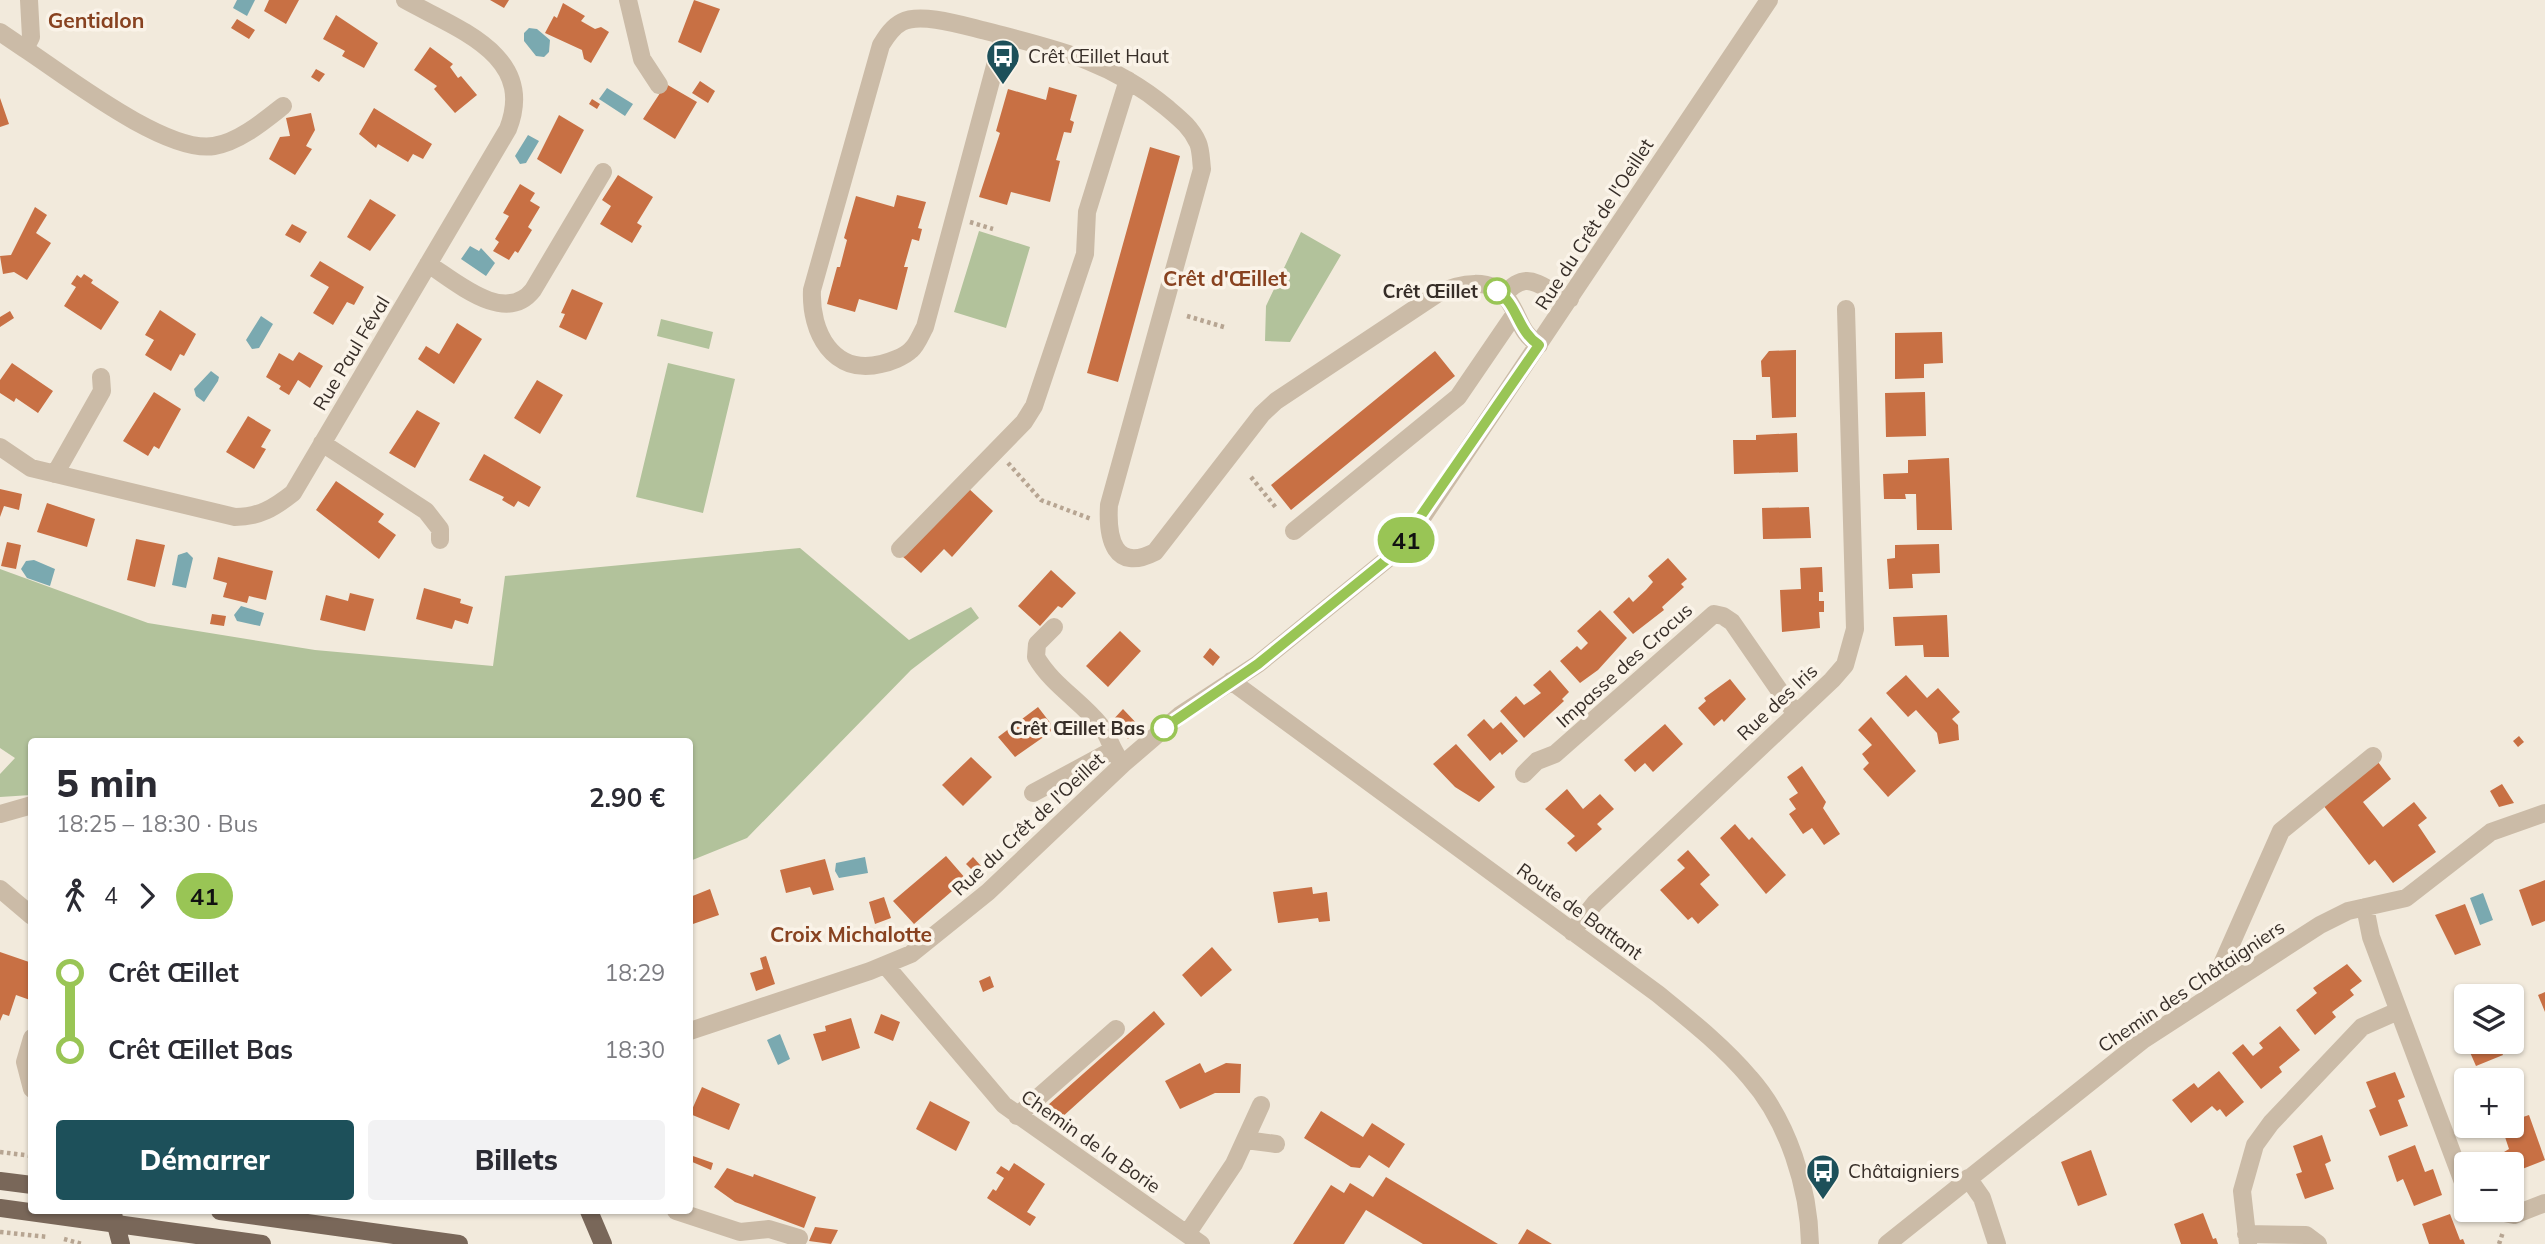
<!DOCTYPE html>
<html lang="fr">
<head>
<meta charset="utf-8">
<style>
  body { margin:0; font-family:Mulish,sans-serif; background:#f2f2f3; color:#2b2b33; height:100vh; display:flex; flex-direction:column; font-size:26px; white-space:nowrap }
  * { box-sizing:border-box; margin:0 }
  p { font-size:23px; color:#7c7c81 }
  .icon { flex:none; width:38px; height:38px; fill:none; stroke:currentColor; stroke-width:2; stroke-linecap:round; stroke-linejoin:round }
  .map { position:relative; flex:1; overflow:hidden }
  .details { position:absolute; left:28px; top:738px; width:665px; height:476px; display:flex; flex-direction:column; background:#fff; border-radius:7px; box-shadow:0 2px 5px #0004 }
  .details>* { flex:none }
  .badge { padding:0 14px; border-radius:23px; font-size:24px; line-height:46px }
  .tools { position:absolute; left:2454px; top:984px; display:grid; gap:14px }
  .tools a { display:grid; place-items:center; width:70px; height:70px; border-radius:7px; background:#fff; box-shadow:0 2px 5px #0004; font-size:35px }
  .map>.badge { position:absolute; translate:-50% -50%; box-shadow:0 0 0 4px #fff }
  .legs { display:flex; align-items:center; gap:10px; height:77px; padding:0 28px; font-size:23px }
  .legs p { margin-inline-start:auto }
  .summary { display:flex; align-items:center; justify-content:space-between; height:119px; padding:0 28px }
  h1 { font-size:38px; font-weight:800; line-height:52px }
  .primary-button { display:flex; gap:14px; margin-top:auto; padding:14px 28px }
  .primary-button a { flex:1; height:80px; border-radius:7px; background:#1d505a; color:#fff; font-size:28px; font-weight:800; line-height:80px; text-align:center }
  .primary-button a+a { background:#f2f2f3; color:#2b2b33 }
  ul { padding:0 28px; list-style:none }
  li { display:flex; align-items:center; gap:24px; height:77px; font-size:26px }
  li i { display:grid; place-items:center; width:10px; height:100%; margin:0 9px; background:currentColor }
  li i::after { content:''; width:18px; height:18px; margin:-9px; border:5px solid; border-radius:50%; background:#fff }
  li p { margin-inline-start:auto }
  li:first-child i { background:linear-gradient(#0000 50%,currentColor 0) }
  li:last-child i { background:linear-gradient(currentColor 50%,#0000 0) }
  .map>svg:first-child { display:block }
  .green { fill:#b2c29b }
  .water { fill:#7aa9b0 }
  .building { fill:#c87044 }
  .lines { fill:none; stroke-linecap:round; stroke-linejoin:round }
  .path { stroke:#b7a592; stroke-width:4.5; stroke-dasharray:3.5 3.5; stroke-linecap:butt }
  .minor { stroke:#cbbba7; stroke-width:18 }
  .major { stroke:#796759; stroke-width:18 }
  .line-1-casing { stroke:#fff; stroke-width:16 }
  .line-1 { stroke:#99c555; stroke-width:10 }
  .stop-1-dot { fill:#fff; stroke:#99c555; stroke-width:3.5 }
  .labels { text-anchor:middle; stroke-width:7; stroke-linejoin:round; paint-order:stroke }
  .poi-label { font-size:19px; fill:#372e28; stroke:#faf3e8; text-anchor:start }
  .street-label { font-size:19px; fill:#372e28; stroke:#faf3e8 }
  .stop-label { font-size:19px; font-weight:bold; fill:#372e28; stroke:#faf3e8; text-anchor:end }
  .neighbourhood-label { font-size:21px; font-weight:bold; fill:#884220; stroke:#faf3e8 }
</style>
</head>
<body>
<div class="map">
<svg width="2545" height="1244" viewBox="0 0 2545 1244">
  <rect width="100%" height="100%" fill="#f2eadc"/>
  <!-- green -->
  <path class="green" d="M979,231L1030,247L1006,328L954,312Z
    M1301,232L1341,255L1290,342L1265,341L1266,306Z
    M661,319L713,332L709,349L657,336Z
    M668,363L735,379L703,513L636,497Z
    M800,548L909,640L971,607L979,618L911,670L747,838L690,861V742H32L31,795L0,797V774L15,758L0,748V569L148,623L315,650L493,666L505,576Z"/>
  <!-- water -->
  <path class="water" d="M237,0H255L247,16L233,8Z
    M529,28L537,29L550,40L549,52L544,57L536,56L524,41V33Z
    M607,88L633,104L625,116L599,99Z
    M528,135L539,141L526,163L520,164L515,156Z
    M470,246L479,251L481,248L495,263L486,276L461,259Z
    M261,316L273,324L259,348L252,349L246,340Z
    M211,371L219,377L218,381L204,402L196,396L194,389Z
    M187,552L193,558L186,588L172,585L178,555Z
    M34,560L55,569L50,586L27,578L21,569L26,561Z
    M241,606L264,613L260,626L237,621L234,615Z
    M865,857L868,873L839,878L835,871L836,863Z
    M2483,893L2493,920L2480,925L2470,898Z
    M780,1034L790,1059L778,1065L767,1040Z"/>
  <!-- building -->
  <path class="building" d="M269,0H299L286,24L264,11Z
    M490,0H509L504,8Z
    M694,0L720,9L701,53L678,42Z
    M563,3L585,16L581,21L595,29L601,27L609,32L591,63L584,59L582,50L545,33L554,16L557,18Z
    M336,15L378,43L364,68L342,56L345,51L323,39Z
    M237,19L255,30L249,39L231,28Z
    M430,47L453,64L450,67L458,78L461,76L477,95L455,113L434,89L437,86L414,70Z
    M316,69L325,74L319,82L311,77Z
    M700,81L715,91L708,103L692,93Z
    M666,84L697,102L675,139L643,119Z
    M1049,87L1077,95L1070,120L1074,122L1071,133L1064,132L1056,160L1060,161L1050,202L1011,192L1007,205L979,197L1000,133L996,131L1008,89L1046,100Z
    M0,98L9,124L0,127Z
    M592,99L600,104L597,109L589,104Z
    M374,108L432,144L423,159L413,154L408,162L378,144L376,148L359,134Z
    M311,113L315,130L306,146L312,149L295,175L269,159L280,137L290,136L286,118Z
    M559,115L584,130L561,174L537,159Z
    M1150,147L1180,156L1118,382L1087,373Z
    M618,175L653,197L637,223L642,226L632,243L600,224L611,206L602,200Z
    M520,184L535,193L530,201L540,207L528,227L532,230L518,253L515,251L509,260L493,251L499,242L495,239L509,216L503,213Z
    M897,195L926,202L918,228L922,229L919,241L912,239L904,267H908L897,310L859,299L855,312L827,304L837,267H840L847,240L844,238L856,196L894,207Z
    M370,199L396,215L370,251L347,237Z
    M35,207L47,215L36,233L51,243L27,280L14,272L3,274L0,256L11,255Z
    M292,224L307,232L300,243L285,235Z
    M320,261L364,287L354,305L347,302L333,325L313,313L329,287L310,276Z
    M84,274L93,280L91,283L119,302L101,330L64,306L76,287L71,284L77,275L81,278Z
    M572,289L603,303L586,340L559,327L565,314L561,313Z
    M160,310L196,334L184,356L180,354L171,371L145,355L154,340L145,335Z
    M10,311L14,318L0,327V317Z
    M457,323L482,339L454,384L418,359L426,346L439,354Z
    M1942,332L1943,363L1924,364V378L1895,379V333Z
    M1796,350V417L1772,418L1770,377H1762L1761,361L1769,351Z
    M1435,351L1455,376L1291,510L1271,485Z
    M299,352L323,366L310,388L298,380L289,395L279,389L281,386L266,377L279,353L293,361Z
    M12,363L53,391L38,413L16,398L14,402L0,393V380Z
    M537,380L563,395L540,434L514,418Z
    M154,392L181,409L159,449L154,446L148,456L123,441Z
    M1925,392L1926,436L1886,437L1885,393Z
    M417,410L440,423L415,468L389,453Z
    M248,416L271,430L261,447L266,449L254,469L226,452Z
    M1797,433L1798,472L1734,474L1733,440H1756V435Z
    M484,454L541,487L529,507L518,501L514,507L502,500L504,497L469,480Z
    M1949,458L1952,530H1917L1916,494H1905L1906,499H1884L1883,474L1908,473V460Z
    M336,481L384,514L378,522L396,535L379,559L316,510Z
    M967,487L993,511L952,557L944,549L921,573L902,556Z
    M0,489L22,494L19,510L4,506L0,517Z
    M47,503L95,519L87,547L37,532Z
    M1809,507L1811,538L1763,539L1762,508Z
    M136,539L165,545L155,587L127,580Z
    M7,542L21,545L16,569L1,566Z
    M1939,544L1940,573L1912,574L1913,588L1889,589L1887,559L1895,558V545Z
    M218,557L273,571L266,600L249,596L247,603L223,597L227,583L213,579Z
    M1668,558L1687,579L1681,584L1684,587L1662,607L1664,610L1633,634L1613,612L1629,597L1633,602L1646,590L1653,582L1648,576Z
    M1822,567L1823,592H1819V601H1824V612H1819L1820,628L1782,632L1780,590L1801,589L1800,568Z
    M1051,570L1076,593L1062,608L1058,606L1040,626L1018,606Z
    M424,588L461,599L460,603L473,607L468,624L455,620L452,629L416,619Z
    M350,593L374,599L365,631L320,620L326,595L348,601Z
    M1600,610L1627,638L1598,670L1580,683L1560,661L1577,646L1581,650L1588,643L1577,631Z
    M212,614L226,616L224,626L210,624Z
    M1947,615L1949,657H1924L1923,645L1895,646L1893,617Z
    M1120,631L1141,651L1108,687L1086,666Z
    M1210,648L1220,657L1213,666L1203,657Z
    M1550,670L1569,692L1562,699L1564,701L1524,738L1500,711L1516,696L1524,705L1533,699L1541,693L1533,685Z
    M1906,675L1927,698L1938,688L1960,712L1952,719L1958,725L1959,740L1939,744L1937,733L1916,710L1908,717L1886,693Z
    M1730,679L1746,699L1724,722L1722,719L1714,726L1698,708L1706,701L1704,698Z
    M1038,707L1055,729L1015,757L998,737Z
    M1123,709L1141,728L1128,739L1111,722Z
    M1871,717L1916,771L1888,797L1863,769L1869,763L1862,754L1872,745L1858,730Z
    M1484,719L1493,729L1501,722L1518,741L1502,755L1500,752L1490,761L1467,735Z
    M1665,724L1683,744L1653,772L1645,763L1635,772L1624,760Z
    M2519,736L2524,742L2518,747L2513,741Z
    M1456,744L1495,787L1479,802L1455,787L1433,764Z
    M971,757L992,777L963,806L942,785Z
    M2378,762L2391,779L2363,802L2383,827L2414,802L2427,818L2418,825L2436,852L2393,883L2375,860L2369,865L2323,805Z
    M1802,766L1826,802L1823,808L1840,834L1824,845L1812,828L1803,834L1789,814L1796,809L1789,799L1798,793L1787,777Z
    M2502,784L2514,803L2499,807L2490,791Z
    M1567,789L1583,809L1600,794L1614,809L1597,824L1602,829L1576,852L1567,843L1575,836L1545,809Z
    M1735,824L1749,840L1752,837L1786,875L1766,894L1720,838Z
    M1688,850L1710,875L1700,884L1719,905L1698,924L1692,917L1688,920L1660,890L1685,868L1677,860Z
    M946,856L966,879L914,924L893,901Z
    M973,857L981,866L974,872L966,864Z
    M825,859L834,890L813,895L810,887L786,893L780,870Z
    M2545,880V921L2532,926L2519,890Z
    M1312,887L1313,894L1327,892L1330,921L1319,922L1318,918L1278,923L1273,892Z
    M710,889L719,915L690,925V897Z
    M884,897L891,918L875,924L869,902Z
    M2465,904L2481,945L2455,955L2435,915Z
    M1212,947L1232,970L1201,997L1182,975Z
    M0,952L32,963L30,1000L16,995L9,1016L3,1014L0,1021Z
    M766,956L775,984L756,991L750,973L763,969L760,958Z
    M2347,964L2362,981L2350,990L2354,995L2332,1012L2336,1017L2315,1035L2296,1010L2317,993L2313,988Z
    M990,976L994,987L983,992L979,981Z
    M2545,992V1012L2538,995Z
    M1154,1011L1165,1024L1060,1119L1048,1105Z
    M881,1014L900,1022L893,1041L874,1033Z
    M851,1018L860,1048L822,1061L813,1034L826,1031L825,1026Z
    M2466,1022V1041H2497L2503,1055L2476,1066L2458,1025Z
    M2280,1026L2300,1050L2279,1067L2282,1072L2261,1089L2232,1053L2243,1044L2253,1056L2263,1048L2259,1043Z
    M1200,1063L1205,1073L1226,1063L1241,1064L1240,1093H1215L1180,1109L1165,1081Z
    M2219,1071L2244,1102L2226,1117L2220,1109L2217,1111L2212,1106L2191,1123L2172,1100L2194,1083L2198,1088Z
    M2395,1072L2405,1097L2398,1100L2408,1126L2380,1136L2369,1110L2376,1107L2366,1082Z
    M702,1087L740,1104L729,1130L690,1114Z
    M930,1101L970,1122L956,1151L916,1129Z
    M1321,1111L1363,1137L1372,1123L1405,1144L1389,1168L1369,1155L1360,1168L1351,1167L1304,1138Z
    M2529,1115L2545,1160L2512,1173L2511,1164H2508L2504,1152L2509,1149L2501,1125H2511V1121Z
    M2322,1135L2331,1161L2325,1164L2334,1189L2305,1199L2296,1174L2302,1172L2293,1146Z
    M2415,1145L2425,1172L2433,1169L2442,1195L2414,1206L2403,1179L2397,1182L2388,1156Z
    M2091,1150L2107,1195L2078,1206L2061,1162Z
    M690,1155L713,1163L711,1170L690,1161Z
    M1014,1163L1045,1184L1027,1212L1036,1217L1030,1226L987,1198L993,1189L996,1191L1004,1178L996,1173L1001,1166L1009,1171Z
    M727,1168L753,1177L754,1174L816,1197L804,1228L735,1202L714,1187Z
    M1386,1177L1498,1244H1423L1366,1210L1344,1244H1293L1331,1185L1344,1193L1350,1183L1373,1197Z
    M2203,1213L2213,1239L2216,1238L2218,1244H2181L2174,1224Z
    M2450,1214L2460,1240L2463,1239L2465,1244H2429L2422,1224Z
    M815,1227L838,1230L831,1244L809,1241Z
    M1527,1229L1552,1244H1518Z"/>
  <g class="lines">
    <!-- path -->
    <path class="path" d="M970,222L993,229
      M1187,316L1224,327
      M1008,463L1041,500L1091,519
      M1251,477L1277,509
      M0,1152L32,1156
      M0,1232L48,1237
      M64,1239L82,1244
      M2499,1244L2503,1232"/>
    <!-- minor -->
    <path class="minor" d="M29,0L31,37L25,49C66,76 166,154 214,146C239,142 264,121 283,106
      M628,0L642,59L659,85
      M0,32L25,49
      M1003,36L925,327C921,334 917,345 911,350C904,357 890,362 881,364C833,376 810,332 812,290L881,45C886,37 892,27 902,22C921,12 965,26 986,31C1055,49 1109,60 1166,107C1179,118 1191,127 1198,143C1201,150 1201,161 1202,169L1109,505C1107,538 1114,573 1155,552L1262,414L1276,401L1437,294C1459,283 1492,276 1508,300C1520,317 1520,333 1539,345
      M428,264C455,281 505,326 533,290L603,172
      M1504,295C1529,265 1542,291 1570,299
      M322,443L426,511L440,529V540
      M0,447L31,468L235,517C259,517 274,508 293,493L508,129C537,55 457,29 405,0
      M55,474L102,391L101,377
      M1294,531L1458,397L1514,315
      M900,549L1024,422L1034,406L1085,254L1087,212L1128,80
      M1054,627L1037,644L1036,657C1052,685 1081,701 1101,726C1110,737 1110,749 1123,764
      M1231,681L1658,994C1690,1020 1723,1046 1750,1078C1788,1121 1809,1188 1810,1244
      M1524,774L1537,761L1555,754L1714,614L1723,616L1732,622L1795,713
      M1033,793L1111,751
      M0,814L32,805
      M0,889L32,916
      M2365,907L2371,937L2466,1190
      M1572,932L1595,903L1832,680L1845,665L1855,629L1846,309
      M886,966L1004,1105L1201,1244
      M2229,984L2223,974V962L2281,831L2373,756
      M690,1031L870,971L911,954L988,892L1123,764L1180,715L1258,664L1396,552L1424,515L1769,0
      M32,1038L25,1062L32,1089
      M1017,1116L1116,1029
      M1246,1140L1276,1144
      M1968,1178L1982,1198L1997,1244
      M2485,1209L2514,1215L2545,1203
      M676,1211L740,1232L769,1229L799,1238
      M1187,1234L1234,1164L1261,1105
      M2246,1234L2306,1235L2318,1244
      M1887,1244L2143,1040L2320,925L2348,911L2406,898L2491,832L2545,813
      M2248,1244L2242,1191L2255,1145L2271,1123L2362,1027L2398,1011"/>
    <!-- major -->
    <path class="major" d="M0,1181L32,1185
      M0,1208L262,1244
      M220,1211L459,1244
      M589,1211L603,1244
      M113,1214L121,1244"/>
  </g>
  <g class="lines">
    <!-- line-1 casing -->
    <g class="line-1-casing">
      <path id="line-1" d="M1164,728L1258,664L1396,552L1539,345C1517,331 1518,304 1497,291"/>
    </g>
    <!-- line-1 -->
    <use href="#line-1" class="line-1"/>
  </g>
  <!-- icons -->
  <defs>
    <g id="bus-pin" transform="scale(1.75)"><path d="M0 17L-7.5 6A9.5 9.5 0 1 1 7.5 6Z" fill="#1d505a" stroke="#faf3e8"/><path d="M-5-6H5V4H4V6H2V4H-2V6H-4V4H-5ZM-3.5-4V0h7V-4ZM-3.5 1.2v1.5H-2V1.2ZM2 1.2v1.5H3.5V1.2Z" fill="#fff"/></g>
  </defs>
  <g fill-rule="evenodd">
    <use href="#bus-pin" x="1003" y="56"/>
    <use href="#bus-pin" x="1823" y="1171"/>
  </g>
  <!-- markers -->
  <g class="stop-1-dot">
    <circle cx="1497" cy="291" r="12"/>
    <circle cx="1164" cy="728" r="12"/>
  </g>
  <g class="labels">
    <!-- poi labels -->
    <g class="poi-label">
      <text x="1028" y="63">Crêt Œillet Haut</text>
      <text x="1848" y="1178">Châtaigniers</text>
    </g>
    <!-- street labels -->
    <g class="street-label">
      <text transform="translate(1594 224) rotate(-57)" y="7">Rue du Crêt de l'Oeillet</text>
      <text transform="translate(351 353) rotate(-59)" y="7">Rue Paul Féval</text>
      <text transform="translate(1624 665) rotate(-42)" y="7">Impasse des Crocus</text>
      <text transform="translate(1777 702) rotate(-43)" y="7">Rue des Iris</text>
      <text transform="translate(1028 824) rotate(-43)" y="7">Rue du Crêt de l'Oeillet</text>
      <text transform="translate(1580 911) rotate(36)" y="7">Route de Battant</text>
      <text transform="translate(2191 986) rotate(-34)" y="7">Chemin des Châtaigniers</text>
      <text transform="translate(1091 1141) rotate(35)" y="7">Chemin de la Borie</text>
    </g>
    <!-- stop labels -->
    <g class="stop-label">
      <text x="1478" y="298">Crêt Œillet</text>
      <text x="1145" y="735">Crêt Œillet Bas</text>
    </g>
    <!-- neighbourhood labels -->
    <g class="neighbourhood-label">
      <text x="96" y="28">Gentialon</text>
      <text x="1225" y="286">Crêt d'Œillet</text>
      <text x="851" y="942">Croix Michalotte</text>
    </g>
  </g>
</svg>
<div class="tools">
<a><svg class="icon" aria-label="layers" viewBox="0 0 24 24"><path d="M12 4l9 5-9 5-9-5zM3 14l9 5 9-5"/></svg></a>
<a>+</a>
<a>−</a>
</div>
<b class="badge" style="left:1406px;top:540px;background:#99c555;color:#111">41</b>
<section class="details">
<div class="summary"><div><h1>5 min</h1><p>18:25 – 18:30 · Bus</p></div><b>2.90 €</b></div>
<div class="legs"><svg class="icon" aria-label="walk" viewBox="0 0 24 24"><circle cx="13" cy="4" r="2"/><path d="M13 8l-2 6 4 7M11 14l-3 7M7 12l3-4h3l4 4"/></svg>4<svg class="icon" aria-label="forward" viewBox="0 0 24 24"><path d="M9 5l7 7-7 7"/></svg><b class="badge" style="background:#99c555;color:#111">41</b></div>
<ul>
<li><i style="color:#99c555"></i><b>Crêt Œillet</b><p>18:29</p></li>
<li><i style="color:#99c555"></i><b>Crêt Œillet Bas</b><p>18:30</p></li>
</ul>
<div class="primary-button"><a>Démarrer</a><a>Billets</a></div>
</section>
</div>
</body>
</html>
